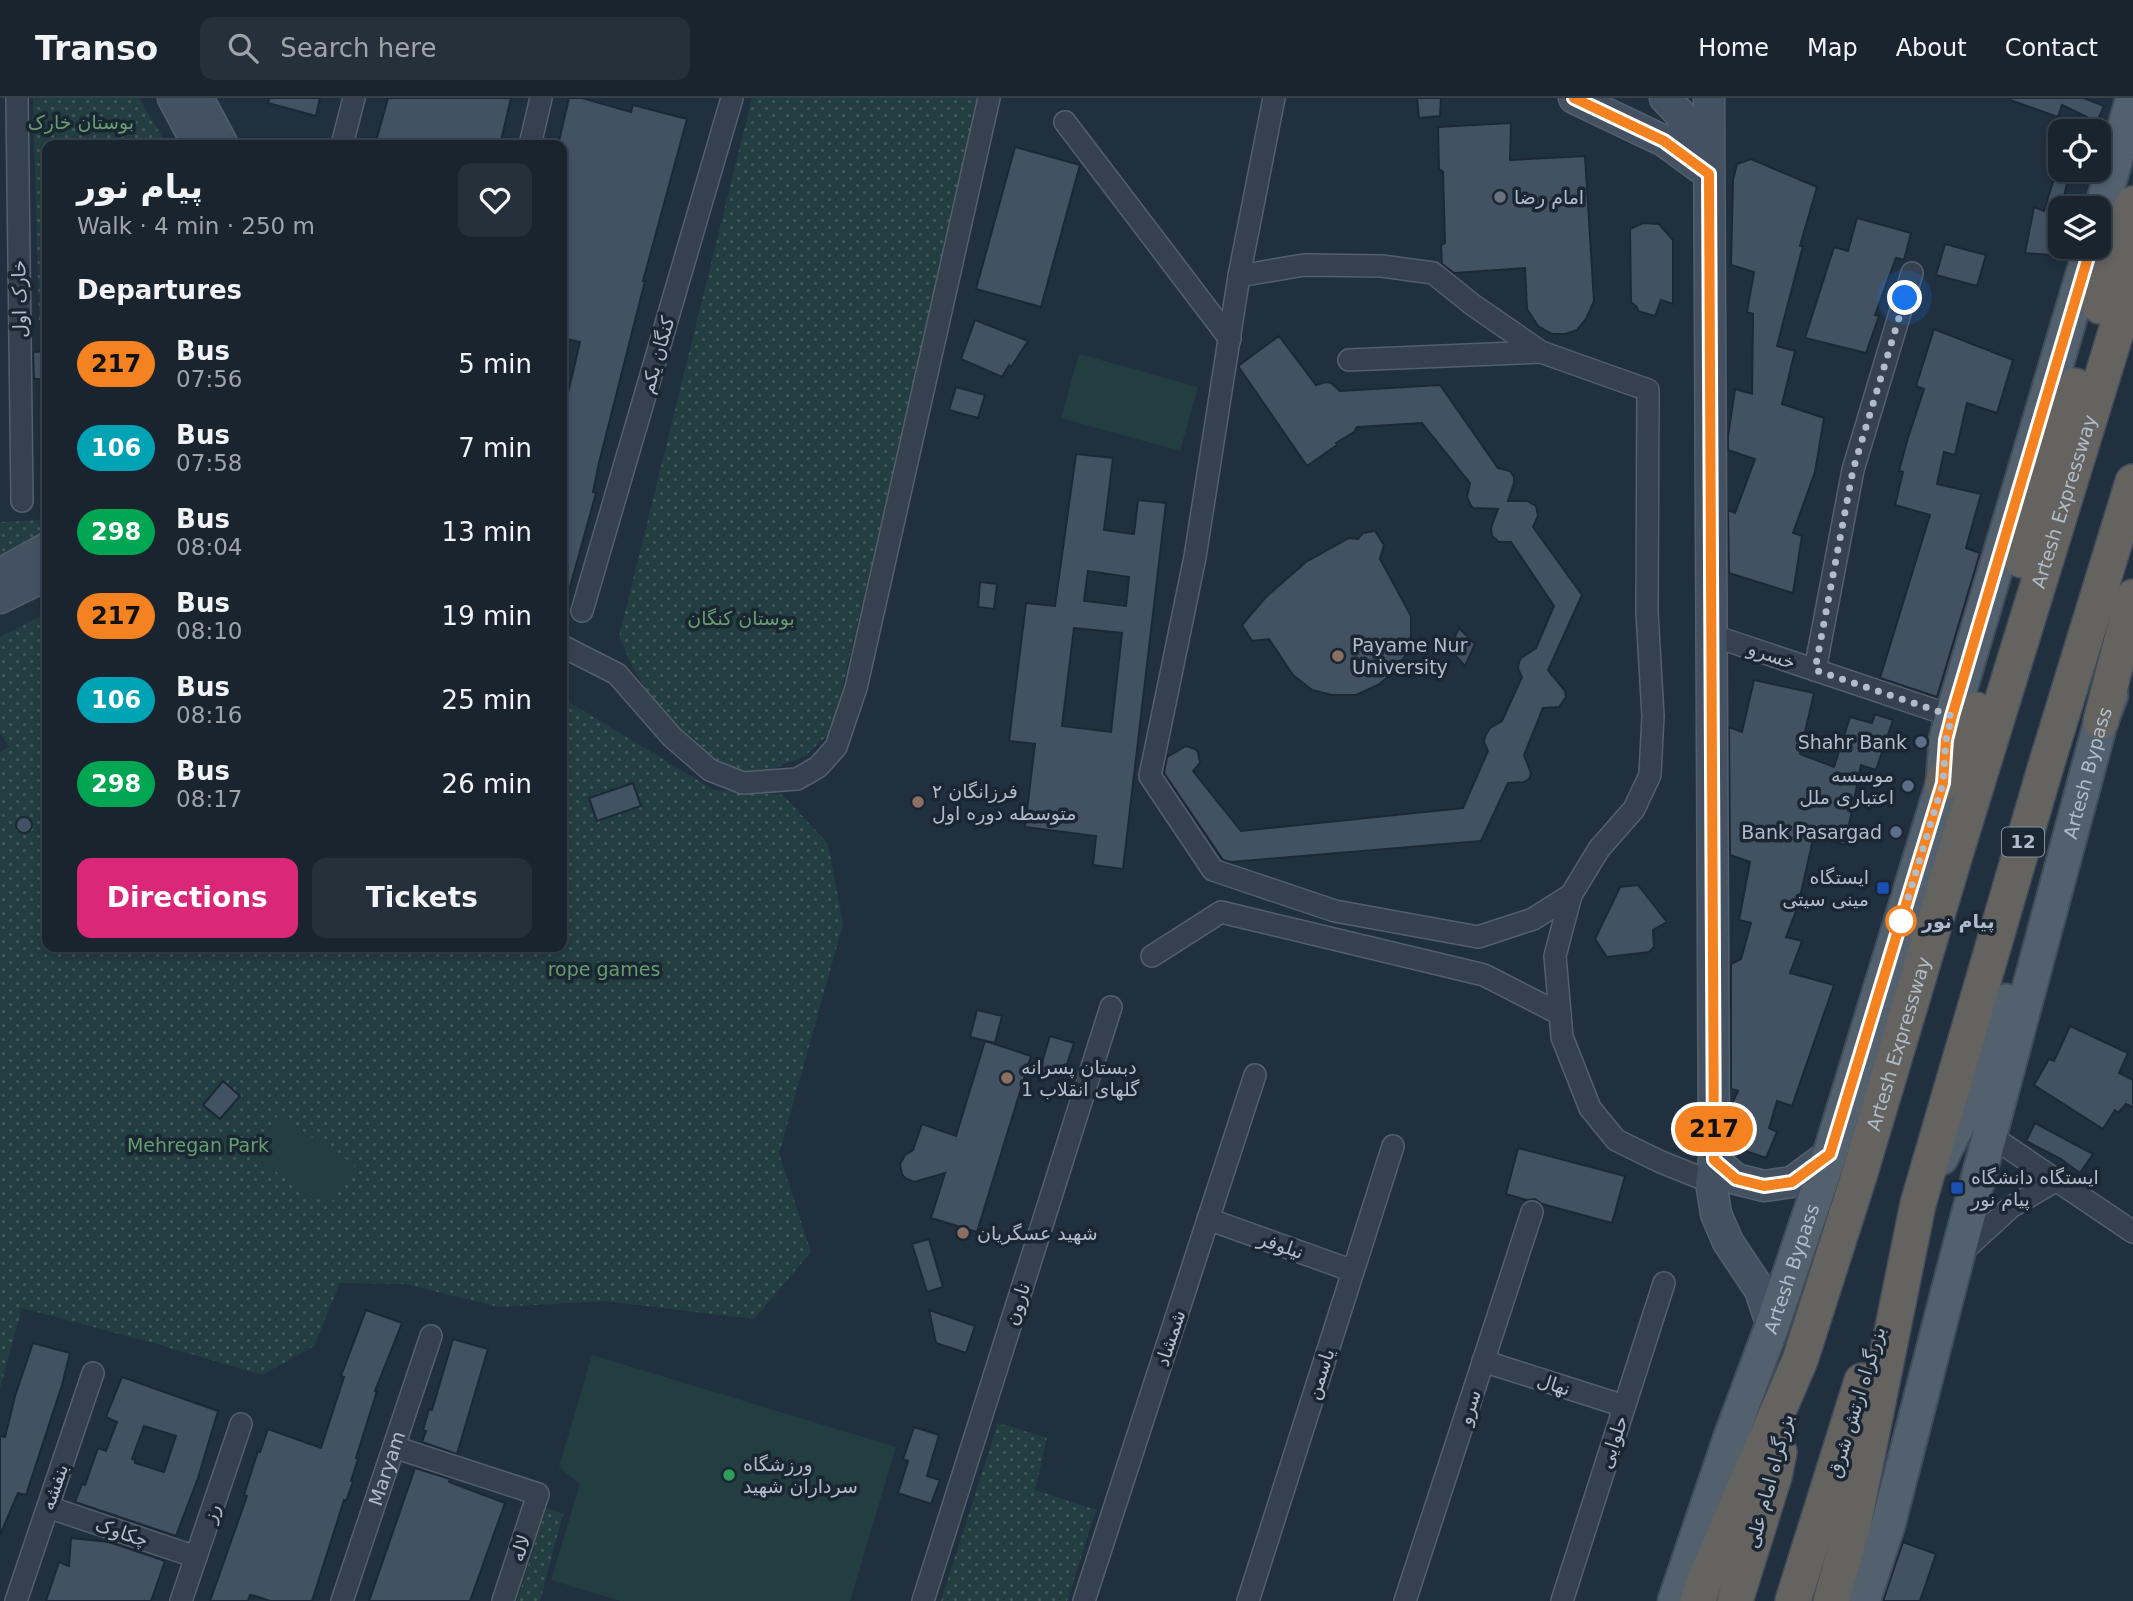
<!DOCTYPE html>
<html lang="en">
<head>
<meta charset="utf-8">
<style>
  body { margin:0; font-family:"DejaVu Sans",Cairo,sans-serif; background:#26303b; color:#f1f3f6; height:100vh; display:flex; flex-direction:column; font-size:26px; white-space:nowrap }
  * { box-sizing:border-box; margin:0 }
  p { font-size:23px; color:#9fa4aa }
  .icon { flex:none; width:38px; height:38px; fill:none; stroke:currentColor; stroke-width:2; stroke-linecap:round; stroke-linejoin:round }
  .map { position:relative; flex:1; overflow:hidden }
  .panel { position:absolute; left:42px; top:42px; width:525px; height:812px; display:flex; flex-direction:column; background:#19242f; border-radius:14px; box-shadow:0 4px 10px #0003,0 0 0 2px #37414b }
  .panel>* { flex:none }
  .badge { padding:0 14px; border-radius:23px; font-size:24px; line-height:46px }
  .fabs { position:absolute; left:2048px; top:21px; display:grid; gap:14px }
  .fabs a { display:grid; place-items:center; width:63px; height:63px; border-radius:14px; background:#19242f; box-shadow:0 4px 10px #0003,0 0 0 2px #37414b; font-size:35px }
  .you { position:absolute; width:35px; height:35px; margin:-18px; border:5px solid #fff; border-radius:50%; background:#1a73e8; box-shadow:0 0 0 10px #1a73e833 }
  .map>.badge { position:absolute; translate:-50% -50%; box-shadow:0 0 0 4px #fff }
  h2 { padding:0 35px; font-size:26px; line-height:63px }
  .round { display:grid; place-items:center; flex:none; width:74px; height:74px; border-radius:14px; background:#26303b }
  .headline { display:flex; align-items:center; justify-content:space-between; height:119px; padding:0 35px }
  h1 { font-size:33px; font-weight:800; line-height:52px }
  .cta { display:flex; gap:14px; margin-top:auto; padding:14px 35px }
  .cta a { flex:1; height:80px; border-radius:14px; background:#db2777; color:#fff; font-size:28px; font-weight:800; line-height:80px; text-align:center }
  .cta a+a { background:#26303b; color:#f1f3f6 }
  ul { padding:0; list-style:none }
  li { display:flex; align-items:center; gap:21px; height:84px; padding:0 35px }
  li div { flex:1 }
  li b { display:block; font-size:26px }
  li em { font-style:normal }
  li .badge { min-width:77px; font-weight:700; text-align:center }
  header { display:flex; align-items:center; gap:42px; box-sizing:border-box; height:98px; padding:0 35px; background:#19242f; border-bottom:2px solid #37414b }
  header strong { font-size:33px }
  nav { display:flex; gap:38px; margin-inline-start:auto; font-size:24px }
  .search { width:490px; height:63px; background:#26303b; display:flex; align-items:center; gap:18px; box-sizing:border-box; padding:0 24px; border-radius:14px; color:#9fa4aa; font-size:26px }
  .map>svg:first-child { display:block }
  .grass { fill:url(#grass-dots) }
  .pitch { fill:#233e40 }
  .building { fill:#425263; stroke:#1d2836; stroke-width:2; fill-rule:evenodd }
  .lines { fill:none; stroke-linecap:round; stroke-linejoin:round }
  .minor-casing { stroke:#545f6d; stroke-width:24 }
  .secondary-casing { stroke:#545f6d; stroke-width:33 }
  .primary-casing { stroke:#424d5b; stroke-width:37 }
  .trunk-casing { stroke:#414c5a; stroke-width:38 }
  .minor { stroke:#35414f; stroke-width:21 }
  .secondary { stroke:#435162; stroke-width:30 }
  .primary { stroke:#53616f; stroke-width:33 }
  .trunk { stroke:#646360; stroke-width:35 }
  .line-casing { stroke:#fff; stroke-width:16 }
  .line { stroke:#f58220; stroke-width:10 }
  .walk { stroke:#b1bcca; stroke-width:7; stroke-dasharray:0 12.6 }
  .worship-dot { fill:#6b7280; stroke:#1b2633; stroke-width:2.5 }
  .education-dot { fill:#8d6e63; stroke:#1b2633; stroke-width:2.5 }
  .service-dot { fill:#5c6f8a; stroke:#1b2633; stroke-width:2.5 }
  .transit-dot { fill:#1a4fb4; stroke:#1b2633; stroke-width:2.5 }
  .stop-dot { fill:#fff; stroke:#f58220; stroke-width:3.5 }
  .leisure-dot { fill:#2e9e5b; stroke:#1b2633; stroke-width:2.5 }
  .labels { text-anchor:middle; stroke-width:7; stroke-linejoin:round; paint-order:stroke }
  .shield { fill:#1b2633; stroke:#848f9d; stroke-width:2 }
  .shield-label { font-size:18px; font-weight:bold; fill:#b1bcca }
  .park-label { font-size:19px; fill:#669d6f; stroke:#1b2633 }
  .poi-label { font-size:19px; fill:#b1bcca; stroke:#1b2633; text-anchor:start }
  .street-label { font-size:19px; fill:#b1bcca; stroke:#1b2633 }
  .stop-label { font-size:19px; font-weight:bold; fill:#b1bcca; stroke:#1b2633; text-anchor:start }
</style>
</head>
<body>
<header>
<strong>Transo</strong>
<div class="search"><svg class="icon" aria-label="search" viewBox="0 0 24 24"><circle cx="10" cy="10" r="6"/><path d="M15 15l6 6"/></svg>Search here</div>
<nav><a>Home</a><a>Map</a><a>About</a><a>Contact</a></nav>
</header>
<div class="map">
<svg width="2133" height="1503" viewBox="0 0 2133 1503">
  <defs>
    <pattern id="grass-dots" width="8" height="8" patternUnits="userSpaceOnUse" patternTransform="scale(1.75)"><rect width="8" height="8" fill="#233e40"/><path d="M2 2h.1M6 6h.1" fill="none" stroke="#41585a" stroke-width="1.8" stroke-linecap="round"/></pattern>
  </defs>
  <rect width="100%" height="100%" fill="#21303f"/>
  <!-- grass -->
  <path class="grass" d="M33,0H139L167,47H47V224L39,223Z
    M752,0H982L832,633L805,658L765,674L732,673L705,659L654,604L634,572L619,539Z
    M47,422V437L0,465V424Z
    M47,515V849H562V600L714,692L783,697L828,746L843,826L779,1056L811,1154L754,1221L605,1203L499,1209L405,1186L340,1185L314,1248L262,1277L157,1246L22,1210L0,1290V654L9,649L0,635V539Z
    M998,1325L1047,1340L1035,1392L1096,1412L1067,1503H941Z
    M546,1410L563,1416L540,1503H517Z"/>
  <!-- pitch -->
  <path class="pitch" d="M1079,256L1198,289L1180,353L1061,320Z
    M278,1017L355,1067L329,1108L252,1058Z
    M592,1257L896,1349L850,1503H621L551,1482L580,1386L559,1369Z"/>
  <!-- building -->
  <path class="building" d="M269,0H320L316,18L268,5Z
    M388,0H511L500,47H375Z
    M569,0H582L631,14L633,7L687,21L643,183H645L599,365L593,394L596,395L567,500H562V320L580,244L562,240V47H558Z
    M1417,0H1441L1440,18L1419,20Z
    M2010,0H2084L2104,8L2097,24L2062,7L2058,19L2010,2Z
    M1511,25L1510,62L1585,58L1594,203L1586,221L1577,232L1565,236H1552L1538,228L1527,211L1525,170L1454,175L1442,166L1441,147L1445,145L1443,74L1439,71L1438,29Z
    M1015,49L1080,67L1041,209L976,191Z
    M1751,61L1817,89L1800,148H1803L1777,248L1795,253L1782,306L1824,320L1815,374L1793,435L1802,438L1793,495L1729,475L1728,412L1735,415L1755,361L1728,352V338L1735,291L1752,296L1753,216L1747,214L1754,174L1731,167L1733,82L1737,66Z
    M2060,61V72H2070L2051,157L2025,155L2034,109L2044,113Z
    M1857,120L1911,135L1904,162L1896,160L1875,217L1879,218L1866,255L1805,240L1834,149L1848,153Z
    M1643,125L1659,126L1673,142V206L1661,202L1655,218L1638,213L1637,209L1631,204L1630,131Z
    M1945,146L1986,157L1977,188L1936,177Z
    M975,222L1028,243L1011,269L1009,267L1002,279L961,261Z
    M1934,231L2013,262L1997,315L1967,305L1955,357L1944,354L1937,386L1981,396L1966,450L1980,455L1937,599L1880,580L1930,417L1895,407L1903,374L1899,373L1907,343L1924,291L1916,288Z
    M1279,238L1316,287L1326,284L1331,285L1340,293L1440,287L1498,370L1510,373L1514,379V385L1508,403H1527L1536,408L1538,418L1533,429L1582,497L1548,572L1565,593L1566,599L1559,609L1543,610L1524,657L1531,675L1529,681L1524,684L1508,685L1481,743L1231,764L1223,762L1164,675L1167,659L1186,648L1195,651L1198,654L1200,665L1193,673L1241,733L1463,710L1488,653L1484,644L1485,638L1490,630L1502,623L1522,579L1518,571L1519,564L1521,560L1536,550L1554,508L1511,444H1499L1492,438L1491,430L1498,411L1474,410L1471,408L1467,399L1470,385L1422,325L1357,329L1354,334L1336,345L1337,347L1307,368L1238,268Z
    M47,253V281H34L33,254Z
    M956,289L985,297L978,320L949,312Z
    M1076,356L1113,360L1104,432L1134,436L1138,402L1166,405L1123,771L1093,767L1096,738L1025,729L1035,646L1009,643L1026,505L1055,508ZM1088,473L1129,479L1126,508L1084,503ZM1074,530L1122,535L1111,634L1062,628Z
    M1375,433L1384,447L1380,461L1411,518V538L1405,558L1393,575L1378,587L1356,597H1332L1312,592L1293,577L1269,541L1252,543L1242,527L1266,499L1306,464L1349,440L1358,441L1363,435Z
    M980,484L997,486L994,511L978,509Z
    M1459,530L1475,546L1465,568L1449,551Z
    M1754,582L1814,595L1800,656L1834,669L1850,619L1872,625L1875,616L1893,622L1876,672L1861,667L1845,747L1814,737L1798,808L1786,839L1802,843L1790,875L1834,887L1792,1008L1777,1003L1769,1030L1777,1034L1766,1060L1731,1048V1028L1734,1020L1731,1018V1008L1738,993L1731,991V866L1741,861L1751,825L1739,822L1750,764L1730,757L1729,629L1742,634Z
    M633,685L641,708L597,723L589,700Z
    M16 727a8 8 0 1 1 16 0a8 8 0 1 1-16 0Z
    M1638,787L1667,824L1653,832L1654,849L1649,854L1607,859L1595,841L1620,789Z
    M977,912L1002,918L995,945L970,939Z
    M2070,928L2128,955L2119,975L2133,982V1009L2126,1006L2118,1015L2115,1012L2103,1031L2034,987L2049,961L2054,963Z
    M1050,938L1074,945L1062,981L1039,974Z
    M985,943L1031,958L977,1134L931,1120L945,1075L914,1084L905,1080L902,1076L900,1066L905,1057L913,1052L922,1026L956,1038Z
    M223,983L240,998L220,1021L203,1007Z
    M2035,1025L2093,1056L2080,1075L2061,1061L2026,1043Z
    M1518,1050L1625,1078L1612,1125L1542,1106L1535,1101L1527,1102L1506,1096Z
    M929,1141L943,1189L927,1194L912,1146Z
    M366,1212L402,1225L375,1293H377L356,1360L358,1361L351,1383L353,1384L346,1403L344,1402L312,1503H270L252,1497H250L248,1503H210L247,1398L244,1397L258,1353L260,1354L268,1331L321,1350L344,1279L341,1278Z
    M929,1212L975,1228L966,1255L936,1245Z
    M453,1241L488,1251L457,1356L422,1344L426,1333L423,1332L429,1311L432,1312Z
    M33,1245L70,1255L62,1287L26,1397L18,1395L0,1437V1338L5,1339L15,1298Z
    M122,1279L218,1313L198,1380L176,1438L75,1404L82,1386L85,1387L98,1350L106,1353L117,1324L106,1319ZM144,1328L176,1338L164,1374L135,1365V1362L132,1361Z
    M914,1329L939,1337L927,1378L940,1382L931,1406L898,1395L908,1363L903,1361Z
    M415,1370L450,1381L449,1384L505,1405L470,1503H369Z
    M71,1440L109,1444L165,1463L151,1503H46L59,1464L69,1468Z
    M1903,1444L1936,1456L1920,1503H1883Z"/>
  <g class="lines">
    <!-- minor casing -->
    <g class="minor-casing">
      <g id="minor">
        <path d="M17,0L22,403"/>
        <path d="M1274,0L1239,178L1195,459L1150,678L1213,772L1335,813L1478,839L1533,821L1571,797"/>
        <path d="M1065,24L1230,241"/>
        <path d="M342,47L354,0"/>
        <path d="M530,47L541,0"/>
        <path d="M1239,178L1304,167L1382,168L1433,175L1473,207L1541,254L1648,292L1647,515L1653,618L1650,677L1634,711L1599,751L1571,797L1555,858L1562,939L1590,1010L1616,1042L1661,1064L1711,1084"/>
        <path d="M1349,262L1541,254"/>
        <path d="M582,513L732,0"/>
        <path d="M1711,537L1952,618"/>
        <path d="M562,548L617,576L672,639L710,672L743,685L797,681L818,669L836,649L856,590L989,0"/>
        <path d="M1815,572L1853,372L1912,175"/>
        <path d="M1152,858L1221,814L1484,877L1560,916"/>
        <path d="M1991,1038L2133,1134"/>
        <path d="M1208,1121L1353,1173"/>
        <path d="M1961,1155L2011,1109L2057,1082"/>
        <path d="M1483,1263L1624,1308"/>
        <path d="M394,1349L538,1396L503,1503"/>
        <path d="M48,1409L196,1459"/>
        <path d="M16,1503L93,1275"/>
        <path d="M181,1503L241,1326"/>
        <path id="s1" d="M342,1503L431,1238"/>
        <path d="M923,1503L1111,909"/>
        <path d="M1084,1503L1255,977"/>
        <path d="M1248,1503L1393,1048"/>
        <path d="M1405,1503L1532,1114"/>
        <path d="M1562,1503L1664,1185"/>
      </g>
    </g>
    <!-- secondary casing -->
    <g class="secondary-casing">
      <path id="secondary" d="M173,0L198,47
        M198,0L223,47
        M1574,0L1664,43L1709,76
        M1709,0L1714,1062L1711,1084L1716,1116L1728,1144L1760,1192L1772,1228
        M1664,43H1681L1686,30L1681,17L1665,0
        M0,476L47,450
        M0,500L47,477
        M1714,1062L1736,1081L1764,1088L1792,1084L1830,1056"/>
    </g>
    <!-- primary casing -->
    <g class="primary-casing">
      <g id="primary">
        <path d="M2098,123L2133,0"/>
        <path d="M1941,1060L1975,993L2006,903"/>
        <path id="s2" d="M1675,1503L1731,1338L1772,1228L1830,1056L1943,685L1946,642L1952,618L2091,149"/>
        <path id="s3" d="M1863,1503L1888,1427L1957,1159L2101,623L2111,597"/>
      </g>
    </g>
    <!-- trunk casing -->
    <g class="trunk-casing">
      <g id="trunk">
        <path d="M2100,208L2133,106"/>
        <path d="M2022,462L2075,288"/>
        <path d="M2101,623L2133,499"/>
        <path d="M1943,685L1965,647L1976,612"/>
        <path id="s4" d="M1698,1503L1703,1487L1800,1262L1859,1078L1957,750L2133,179"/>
        <path d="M1735,1503L1774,1378L1779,1354"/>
        <path d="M1793,1503L1862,1283"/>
        <path d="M1831,1503L1854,1422L1918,1106L2045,671L2133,384"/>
      </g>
    </g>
    <!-- minor -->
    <use href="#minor" class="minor"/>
    <!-- secondary -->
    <use href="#secondary" class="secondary"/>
    <!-- primary -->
    <use href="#primary" class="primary"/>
    <!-- trunk -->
    <use href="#trunk" class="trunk"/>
  </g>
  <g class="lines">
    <!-- line casing -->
    <g class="line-casing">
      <path id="line" d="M1574,0L1664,43L1709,76L1714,1062L1736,1081L1764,1088L1792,1084L1830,1056L1943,685L1946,642L1952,618L2091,149"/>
    </g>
    <!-- line -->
    <use href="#line" class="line"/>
    <!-- walk -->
    <path class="walk" d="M1901,823L1943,685L1946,642L1952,618L1815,572L1853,372L1905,200"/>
  </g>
  <!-- markers -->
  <circle class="worship-dot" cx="1500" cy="99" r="7"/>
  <g class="education-dot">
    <circle cx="1338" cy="558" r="7"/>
    <circle cx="918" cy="704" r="7"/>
    <circle cx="1007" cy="980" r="7"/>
    <circle cx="963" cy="1135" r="7"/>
  </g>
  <g class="service-dot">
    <circle cx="1921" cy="644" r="7"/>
    <circle cx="1908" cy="688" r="7"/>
    <circle cx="1896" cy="734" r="7"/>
  </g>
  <g class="transit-dot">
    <rect x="1876" y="783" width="14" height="14" rx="3.5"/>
    <rect x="1950" y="1083" width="14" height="14" rx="3.5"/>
  </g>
  <circle class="stop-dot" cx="1901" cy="823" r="14"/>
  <circle class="leisure-dot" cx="729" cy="1377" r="7"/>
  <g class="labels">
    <!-- shield labels -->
    <rect class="shield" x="2002" y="729.5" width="42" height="29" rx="5"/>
    <g class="shield-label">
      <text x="2023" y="750">12</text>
    </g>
    <!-- park labels -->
    <g class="park-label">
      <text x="81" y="31">بوستان خارک</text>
      <text x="741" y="527">بوستان کنگان</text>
      <text x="604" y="878">rope games</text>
      <text x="198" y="1054">Mehregan Park</text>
    </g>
    <!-- poi labels -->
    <g class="poi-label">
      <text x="1514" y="106">امام رضا</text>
      <text x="1352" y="554">Payame Nur<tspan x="1352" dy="22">University</tspan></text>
      <text x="1907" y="651" text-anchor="end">Shahr Bank</text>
      <text x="1894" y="684" text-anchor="end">موسسه<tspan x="1894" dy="22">اعتباری ملل</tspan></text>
      <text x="932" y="700">فرزانگان ۲<tspan x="932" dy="22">متوسطه دوره اول</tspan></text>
      <text x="1882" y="741" text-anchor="end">Bank Pasargad</text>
      <text x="1869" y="786" text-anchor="end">ایستگاه<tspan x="1869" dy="22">مینی سیتی</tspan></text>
      <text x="1021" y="976">دبستان پسرانه<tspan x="1021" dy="22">گلهای انقلاب 1</tspan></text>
      <text x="1971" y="1086">ایستگاه دانشگاه<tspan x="1971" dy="22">پیام نور</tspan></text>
      <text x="977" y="1142">شهید عسگریان</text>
      <text x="743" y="1373">ورزشگاه<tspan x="743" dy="22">سرداران شهید</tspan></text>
    </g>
    <!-- street labels -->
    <g class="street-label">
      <text transform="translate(19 201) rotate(-91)" y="7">خارک اول</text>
      <text transform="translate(657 257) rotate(-74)" y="7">کنگان یکم</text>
      <text dy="7" stroke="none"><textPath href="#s4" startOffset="1160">Artesh Expressway</textPath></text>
      <text transform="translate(1772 557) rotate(19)" y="7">خسرو</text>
      <text dy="7" stroke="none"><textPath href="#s3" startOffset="858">Artesh Bypass</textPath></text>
      <text dy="7" stroke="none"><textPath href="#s4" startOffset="593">Artesh Expressway</textPath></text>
      <text transform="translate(1281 1147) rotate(19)" y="7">نیلوفر</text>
      <text dy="7" stroke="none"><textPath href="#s2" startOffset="352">Artesh Bypass</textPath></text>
      <text transform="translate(1017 1206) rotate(-72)" y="7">نارون</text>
      <text transform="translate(1170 1240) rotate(-72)" y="7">شمشاد</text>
      <text transform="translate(1320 1276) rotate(-72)" y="7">یاسمن</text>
      <text transform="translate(1554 1286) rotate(18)" y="7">نهال</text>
      <text transform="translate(1856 1304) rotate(-73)" y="7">بزرگراه ارتش شرق</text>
      <text transform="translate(1469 1309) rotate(-72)" y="7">سرو</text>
      <text transform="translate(1613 1344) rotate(-72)" y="7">حلوایی</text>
      <text dy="7" stroke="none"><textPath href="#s1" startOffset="140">Maryam</textPath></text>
      <text transform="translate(1769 1383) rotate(-75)" y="7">بزرگراه امام علی</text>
      <text transform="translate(54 1389) rotate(-71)" y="7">بنفشه</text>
      <text transform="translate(211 1415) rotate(-71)" y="7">رز</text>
      <text transform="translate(122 1434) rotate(19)" y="7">چکاوک</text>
      <text transform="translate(520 1450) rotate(-71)" y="7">لاله</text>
    </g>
    <!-- stop labels -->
    <g class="stop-label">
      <text x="1922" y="830">پیام نور</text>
    </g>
  </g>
</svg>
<div class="fabs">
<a><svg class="icon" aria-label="locate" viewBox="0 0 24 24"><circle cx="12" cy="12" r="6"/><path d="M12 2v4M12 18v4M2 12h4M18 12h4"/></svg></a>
<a><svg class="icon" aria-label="layers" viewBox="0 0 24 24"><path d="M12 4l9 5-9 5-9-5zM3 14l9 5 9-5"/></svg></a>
</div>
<div class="you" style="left:1905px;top:200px"></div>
<b class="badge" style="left:1714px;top:1031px;background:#f58220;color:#111">217</b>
<section class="panel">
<div class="headline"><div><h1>پیام نور</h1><p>Walk · 4 min · 250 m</p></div><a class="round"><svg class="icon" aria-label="heart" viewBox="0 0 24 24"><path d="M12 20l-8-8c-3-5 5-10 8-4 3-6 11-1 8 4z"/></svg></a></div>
<h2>Departures</h2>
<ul>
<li><span class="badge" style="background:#f58220;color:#111">217</span><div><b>Bus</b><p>07:56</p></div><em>5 min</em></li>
<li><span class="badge" style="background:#00a3b4;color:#fff">106</span><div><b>Bus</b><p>07:58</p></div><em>7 min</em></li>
<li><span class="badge" style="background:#00a651;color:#fff">298</span><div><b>Bus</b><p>08:04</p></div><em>13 min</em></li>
<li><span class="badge" style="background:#f58220;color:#111">217</span><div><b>Bus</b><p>08:10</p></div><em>19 min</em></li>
<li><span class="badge" style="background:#00a3b4;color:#fff">106</span><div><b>Bus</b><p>08:16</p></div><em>25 min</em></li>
<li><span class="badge" style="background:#00a651;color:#fff">298</span><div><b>Bus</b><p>08:17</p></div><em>26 min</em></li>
</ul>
<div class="cta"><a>Directions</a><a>Tickets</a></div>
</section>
</div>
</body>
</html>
